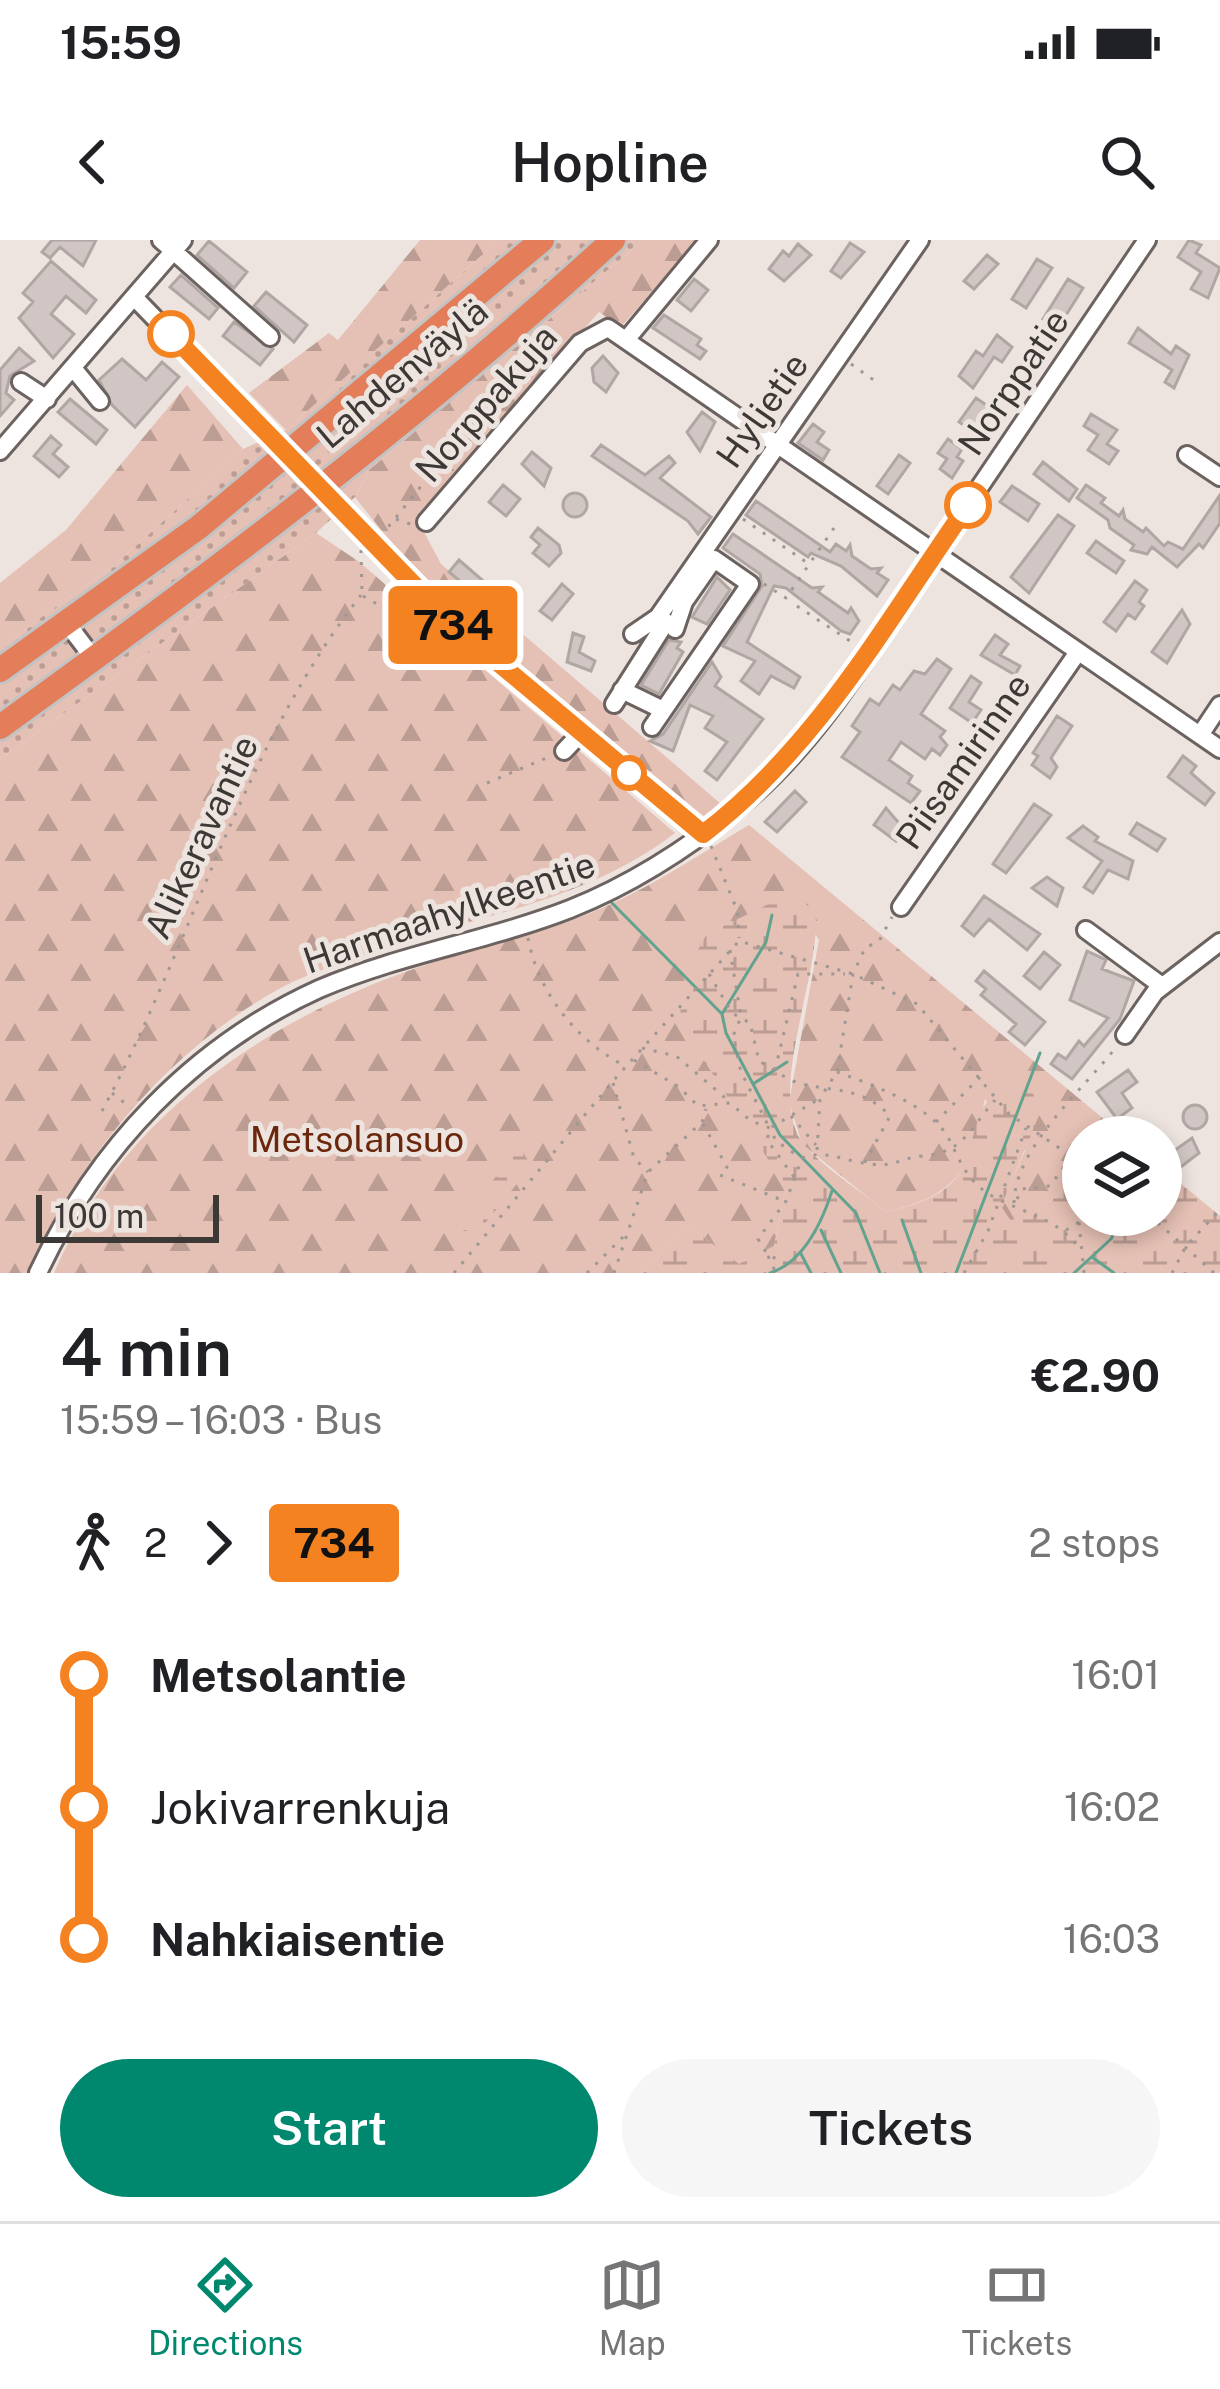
<!DOCTYPE html>
<html lang="en">
<head>
<meta charset="utf-8">
<style>
  body { margin:0; font-family:"Public Sans",sans-serif; background:#f6f6f6; color:#202124; height:100vh; display:flex; flex-direction:column; font-size:45px; white-space:nowrap }
  * { box-sizing:border-box; margin:0 }
  p { font-size:39px; color:#757577 }
  .icon { flex:none; width:66px; height:66px; fill:none; stroke:currentColor; stroke-width:2; stroke-linecap:round; stroke-linejoin:round }
  .map { position:relative; height:1033px; overflow:hidden }
  .panel { display:flex; flex-direction:column; background:#fff; flex:1 }
  .panel>* { flex:none }
  .badge { padding:0 24px; border-radius:9px; font-size:42px; line-height:78px }
  .controls { position:absolute; left:1062px; top:876px; display:grid; gap:24px }
  .controls a { display:grid; place-items:center; width:120px; height:120px; border-radius:50%; background:#fff; box-shadow:0 6px 18px #0003; font-size:60px }
  .scale { position:absolute; left:36px; bottom:30px; width:183px; box-sizing:border-box; padding-left:12px; border:6px solid #3c3836; border-top:0; font-size:33px; line-height:42px; white-space:nowrap; color:#3c3836; -webkit-text-stroke:9px #ede3df; paint-order:stroke }
  .map>.badge { position:absolute; translate:-50% -50%; box-shadow:0 0 0 6px #fff }
  .legs { display:flex; align-items:center; gap:18px; height:132px; padding:0 60px; font-size:39px }
  .legs p { margin-inline-start:auto }
  .summary { display:flex; align-items:center; justify-content:space-between; height:204px; padding:0 60px }
  h1 { font-size:66px; font-weight:600; line-height:90px }
  .button { display:flex; gap:24px; margin-top:auto; padding:24px 60px }
  .button a { flex:1; height:138px; border-radius:72px; background:#00886e; color:#fff; font-size:48px; font-weight:600; line-height:138px; text-align:center }
  .button a+a { background:#f6f6f6; color:#202124 }
  ul { padding:0 60px; list-style:none }
  li { display:flex; align-items:center; gap:42px; height:132px; font-size:45px }
  li i { display:grid; place-items:center; width:18px; height:100%; margin:0 15px; background:currentColor }
  li i::after { content:''; width:30px; height:30px; margin:-15px; border:9px solid; border-radius:50%; background:#fff }
  li p { margin-inline-start:auto }
  li:first-child i { background:linear-gradient(#0000 50%,currentColor 0) }
  li:last-child i { background:linear-gradient(currentColor 50%,#0000 0) }
  .status { display:flex; justify-content:space-between; align-items:center; height:84px; padding:0 60px; background:#fff; direction:ltr }
  .status svg { height:33px; fill:currentColor }
  header { display:flex; justify-content:space-between; align-items:center; height:156px; padding:0 60px; background:#fff; font-size:54px; font-weight:600 }
  .dock { display:flex; justify-content:space-around; align-items:center; height:168px; border-top:3px solid #e0e0e0; background:#fff; font-size:33px; color:#757577 }
  .dock a { display:grid; justify-items:center; gap:6px }
  .dock .active { color:#00886e }
  .map>svg:first-child { display:block }
  .grass { fill:url(#grass-dots) }
  .forest { fill:url(#forest-firs); fill-rule:evenodd }
  .wetland { fill:url(#wetland-marsh) }
  .lines { fill:none; stroke-linecap:round; stroke-linejoin:round }
  .stream { stroke:#61a38f; stroke-width:3 }
  .building { fill:#d1c6c3; stroke:#b0a6a3; stroke-width:3 }
  .minor-casing { stroke:#6c6360; stroke-width:22 }
  .highway-casing { stroke:#c4c3c3; stroke-width:30 }
  .path { stroke:#9e9794; stroke-width:3; stroke-dasharray:3 9; stroke-linecap:butt }
  .minor { stroke:#fff; stroke-width:16 }
  .highway { stroke:#e37d5a; stroke-width:24 }
  .minor-bridge-casing { stroke:#6c6360; stroke-width:22; stroke-linecap:butt }
  .minor-bridge { stroke:#fff; stroke-width:16 }
  .line-1-casing { stroke:#fff; stroke-width:27 }
  .line-1 { stroke:#f58220; stroke-width:18 }
  .stop-1-dot { fill:#fff; stroke:#f58220; stroke-width:6 }
  .labels { text-anchor:middle; stroke-width:10; stroke-linejoin:round; paint-order:stroke }
  .street-label { font-size:36px; fill:#3c3836; stroke:#ede3df }
  .park-label { font-size:36px; fill:#6b270c; stroke:#ede3df }
</style>
</head>
<body>
<div class="status"><b>15:59</b><svg viewBox="0 0 49 12"><path d="M0 12V9h3v3zM5 12V6h3v6zM10 12V3h3v9zM15 12V0h3v12zM26 1h20v11H26zM47 4h2v5h-2z"/></svg></div>
<header><svg class="icon" aria-label="back" viewBox="0 0 24 24"><path d="M15 5l-7 7 7 7"/></svg>Hopline<svg class="icon" aria-label="search" viewBox="0 0 24 24"><circle cx="10" cy="10" r="6"/><path d="M15 15l6 6"/></svg></header>
<div class="map">
<svg width="1220" height="1033" viewBox="0 0 1220 1033">
  <defs>
    <pattern id="grass-dots" width="8" height="8" patternUnits="userSpaceOnUse" patternTransform="scale(3)"><rect width="8" height="8" fill="#e5c0b4"/><path d="M2 2h.1M6 6h.1" fill="none" stroke="#bb9d93" stroke-width="1.8" stroke-linecap="round"/></pattern>
    <pattern id="forest-firs" width="22" height="20" patternUnits="userSpaceOnUse" patternTransform="scale(3)"><rect width="22" height="20" fill="#e5c0b4"/><path d="M5 1l3.5 6h-7zM16 11l3.5 6h-7z" fill="#bb9d93"/></pattern>
    <pattern id="wetland-marsh" width="20" height="14" patternUnits="userSpaceOnUse" patternTransform="scale(3)"><rect width="20" height="14" fill="#e5c0b4"/><path d="M1 5h8M5 5V1M11 12h8M15 12V8" fill="none" stroke="#bb9d93"/></pattern>
  </defs>
  <rect width="100%" height="100%" fill="#ede3df"/>
  <!-- grass -->
  <path class="grass" d="M499,0H644L369,230L355,257L316,293L0,519V407L118,322L243,209L286,190Z"/>
  <!-- forest -->
  <path class="forest" d="M420,0H499L286,190L249,153L329,93L338,100Z
    M644,0H697L621,87L599,72L416,277L441,324L721,564L706,578C586,478 450,383 355,257L369,230Z
    M187,145L243,209L118,322L0,407V343L66,290Z
    M316,293L358,321L675,593C597,653 506,670 415,699C371,714 317,728 277,750C164,814 81,917 27,1033H0V519Z
    M749,585L1123,895L1083,897V933L1031,977L1011,981L1000,966L1025,911L985,859C970,930 960,954 886,972L802,904L789,862L819,700L788,654L786,947L774,1006L739,1025L689,986L642,1033H54C119,882 256,786 405,732C463,711 523,699 580,677C640,655 695,617 749,585ZM519,906L530,926L479,991H458Z"/>
  <!-- wetland -->
  <path class="wetland" d="M789,654L815,670C824,731 762,858 806,907C828,931 861,951 886,972C999,947 948,901 1003,839L1030,845L1040,873L1001,966L1010,980L1031,977L1083,933V975H1161V927L1220,976V1033H642L689,986L739,1024L774,1006L786,947L679,782L685,734L707,694Z
    M519,905L531,926L479,991H456Z"/>
  <g class="lines">
    <!-- stream -->
    <path class="stream" d="M611,662L722,774L726,793L780,895L856,973L880,1033
      M722,774L766,702L772,675
      M753,844L787,822
      M902,980L921,1033
      M821,990L841,1033
      M800,1012L811,1033
      M1092,1017L1114,1033
      M770,1033C804,1022 822,982 832,951
      M956,1033L1040,813
      M1074,1033L1111,999L1122,975"/>
  </g>
  <!-- building -->
  <path class="building" d="M52,0H96L83,26L60,7L50,18L42,12Z
    M1189,0L1201,5L1196,13L1220,28L1208,58L1191,49L1201,32L1178,17Z
    M209,1L247,32L234,48L197,15Z
    M850,3L864,12L841,38L831,31Z
    M798,4L811,15L784,41L769,29L783,11L789,16Z
    M987,15L998,24L974,49L964,41Z
    M1037,19L1052,28L1026,68L1012,59Z
    M51,21L96,60L86,73L66,56L51,74L74,94L53,118L19,78L33,62L23,53Z
    M181,35L218,68L209,79L170,47Z
    M694,39L708,50L691,71L677,60Z
    M1068,39L1083,48L1058,88L1043,79Z
    M266,52L307,85L294,102L254,66Z
    M664,75L701,99L697,105L706,111L700,119L653,88Z
    M234,82L273,109L260,125L223,96Z
    M1138,88L1171,114L1176,106L1189,115L1174,148L1165,142L1172,130L1129,103Z
    M997,95L1012,107L1002,122L994,117L973,148L959,136L976,111L983,116Z
    M19,108L34,121L10,136L6,153L14,160L0,176V130Z
    M603,116L618,133L606,152L594,142L592,128Z
    M122,119L146,140L162,122L179,137L135,187L112,165L99,140Z
    M976,158L989,167L980,180L996,190L988,202L959,182Z
    M70,159L107,190L96,204L58,172Z
    M702,172L715,182L700,211L687,192Z
    M1091,174L1117,190L1107,204L1118,211L1109,224L1088,210L1098,195L1084,186Z
    M813,184L824,192L817,202L829,210L823,220L798,203Z
    M51,196L61,205L53,214L68,227L59,237L34,216Z
    M948,199L962,209L957,217L963,221L952,238L940,229L947,219L938,213Z
    M601,205L645,235L669,216L675,223L660,238L711,277L698,294L688,281L592,216Z
    M532,212L551,228L544,246L522,224Z
    M899,215L910,223L888,254L877,246Z
    M1043,222L1077,249L1069,261L1034,234Z
    M503,245L520,259L506,276L489,262Z
    M1086,245L1105,258L1101,263L1119,276L1123,270L1125,279L1143,292L1146,288L1164,306L1168,302L1183,309L1220,255V283L1203,308L1199,304L1177,327L1152,307L1147,314L1131,310L1134,305L1110,288L1108,280L1077,258Z
    M1012,246L1039,264L1028,281L1000,262Z
    M563 265a12 12 0 1 1 24 0a12 12 0 1 1-24 0Z
    M756,261L830,312L836,304L846,311L850,305L852,316L871,329L881,328L877,333L888,340L877,356L841,326L811,313L808,317L746,275Z
    M1058,275L1074,286L1029,353L1011,337Z
    M538,288L559,305L561,313L549,326L533,313L540,305L531,297Z
    M733,294L812,348L822,347L818,352L848,373L851,368L859,381L850,394L841,391L786,348L774,346L747,402L800,437L794,448L771,436L759,454L741,441L755,421L723,406L762,346L760,334L723,308Z
    M1096,301L1124,321L1116,333L1087,313Z
    M459,320L497,353L504,344L511,350L505,359L518,375L511,383L449,332Z
    M717,337L730,350L707,384L692,377Z
    M1135,341L1147,350L1139,362L1144,366L1135,379L1128,374L1116,391L1104,382Z
    M562,344L573,354L552,380L540,371Z
    M1182,370L1190,384L1167,423L1152,412Z
    M573,393L584,397L579,412L595,421L591,431L567,422Z
    M995,395L1008,404L1000,415L1020,426L1015,435L981,415Z
    M669,400L681,402L677,408L683,412L659,454L641,445Z
    M937,419L951,429L921,474L945,491L940,497L947,505L940,515L932,509L925,519L901,502L889,520L912,536L908,543L920,551L911,563L842,517L860,492L852,486L870,459L879,465L893,445L900,450L914,431L925,434Z
    M712,422L721,437L715,446L763,479L717,540L705,531L727,502L705,488L713,476L690,465L673,511L650,501L663,494Z
    M971,436L981,443L969,462L981,470L972,483L950,468Z
    M1057,476L1072,486L1051,518L1057,527L1050,538L1032,525L1038,516L1033,513Z
    M1183,516L1196,526L1191,533L1214,553L1205,565L1168,537Z
    M795,551L806,562L777,592L765,582Z
    M1034,564L1051,575L1006,633L993,624Z
    M886,568L904,589L896,601L874,585Z
    M1137,583L1165,599L1157,611L1130,594Z
    M1083,586L1098,597L1095,601L1133,621L1128,639L1108,630L1093,653L1084,647L1102,621L1068,598Z
    M1047,637L1063,648L1057,666L1032,648Z
    M984,656L1040,694L1027,710L989,679L974,696L962,686Z
    M1087,711L1106,720L1102,729L1134,741L1120,779L1072,839L1051,824L1058,814L1066,819L1079,801L1084,806L1108,778L1070,760Z
    M1044,712L1060,725L1040,749L1024,736Z
    M984,731L1045,782L1025,805L1009,792L1016,784L981,755L986,749L976,741Z
    M1128,830L1137,842L1122,853L1132,868L1117,879L1097,852Z
    M1183 877a12 12 0 1 1 24 0a12 12 0 1 1-24 0Z
    M1192,898L1199,913L1178,929L1168,915Z"/>
  <g class="lines">
    <!-- minor casing -->
    <g class="minor-casing">
      <path id="minor" d="M161,0L270,97
        M136,59L252,179
        M626,100L709,0
        M73,128L100,161
        M21,142L47,159
        M0,211L183,0
        M1187,215L1220,237
        M426,282L580,103L608,88L1220,509
        M363,294L453,384L703,594
        M66,382L94,419
        M633,394L658,377L920,0
        M622,450L663,470
        M614,464L666,382
        M652,487L750,344L714,319L684,362L675,389
        M1200,495L1220,465
        M564,511L581,493
        M901,667L1078,412
        M1086,690L1162,746
        M1125,795L1155,752L1220,702
        M38,1033C96,909 193,806 319,749C400,714 488,701 570,669C633,644 687,609 740,566C826,496 882,391 943,301C1011,200 1080,100 1147,0"/>
    </g>
    <!-- highway casing -->
    <g class="highway-casing">
      <path id="highway" d="M0,430L199,287L542,0
        M0,487C212,334 421,177 613,0"/>
    </g>
    <!-- path -->
    <path class="path" d="M851,124L875,141
      M396,279L413,285
      M743,279L809,324
      M381,296L467,189L549,105L560,104
      M361,310L362,353
      M764,344L786,358L834,288
      M363,356L473,420
      M797,366L856,405
      M487,543L551,516
      M711,606L737,670L739,698
      M528,698C538,752 575,799 623,825
      M730,710L741,777L733,796L741,832L769,887
      M709,734L732,773L750,783L759,821C772,828 788,841 802,844C836,852 863,847 890,876L864,924
      M642,808L676,816L729,861
      M634,820L679,847L698,866L730,863L751,881L770,888L776,901L801,918
      M775,830L798,734H845
      M837,832C870,844 931,865 949,899C961,923 968,943 994,957C1027,975 1057,977 1080,1010
      M613,843L634,918L648,932
      M112,853L131,868
      M102,871C193,701 242,508 361,355
      M791,876L816,905
      M936,882L980,837
      M703,884L727,927L720,935L784,961
      M817,910L820,858L837,832L853,734L865,708L879,701L892,677
      M794,937L767,900L770,888L819,859
      M1017,959L1022,949L1050,946L1071,917
      M1014,963C1015,907 1083,850 1117,806
      M1149,975L1214,1033
      M1066,990L1079,982L1083,970
      M768,1016L776,1033
      M786,1024L767,1014L758,999L786,961L802,918C822,910 837,918 858,922C896,930 896,918 923,916C964,912 968,891 995,860
      M454,1033L613,841L739,701L853,734L917,764L1009,874L1083,924
      M587,1033L626,994
      M614,1033L648,932L702,882L706,869
      M964,1033L988,991L1026,888
      M1084,1033L1079,982L1086,975
      M1172,1033L1186,1006L1220,970"/>
    <!-- minor -->
    <use href="#minor" class="minor"/>
    <!-- highway -->
    <use href="#highway" class="highway"/>
    <!-- minor-bridge casing -->
    <g class="minor-bridge-casing">
      <path id="minor-bridge" d="M252,179L363,294"/>
    </g>
    <!-- minor-bridge -->
    <use href="#minor-bridge" class="minor-bridge"/>
  </g>
  <g class="lines">
    <!-- line-1 casing -->
    <g class="line-1-casing">
      <path id="line-1" d="M171,94L452,384L703,594C818,506 886,382 968,265"/>
    </g>
    <!-- line-1 -->
    <use href="#line-1" class="line-1"/>
  </g>
  <!-- markers -->
  <g class="stop-1-dot">
    <circle cx="171" cy="94" r="21"/>
    <circle cx="968" cy="265" r="21"/>
    <circle cx="629" cy="533" r="15"/>
  </g>
  <g class="labels">
    <!-- street labels -->
    <g class="street-label">
      <text transform="translate(402 133) rotate(-40)" y="13">Lahdenväylä</text>
      <text transform="translate(1013 142) rotate(-56)" y="13">Norppatie</text>
      <text transform="translate(486 163) rotate(-49)" y="13">Norppakuja</text>
      <text transform="translate(762 170) rotate(-55)" y="13">Hyljetie</text>
      <text transform="translate(963 521) rotate(-55)" y="13">Piisamirinne</text>
      <text transform="translate(201 597) rotate(-65)" y="13">Alikeravantie</text>
      <text transform="translate(449 672) rotate(-19)" y="13">Harmaahylkeentie</text>
    </g>
    <!-- park labels -->
    <g class="park-label">
      <text x="357" y="912">Metsolansuo</text>
    </g>
  </g>
</svg>
<div class="controls">
<a><svg class="icon" aria-label="layers" viewBox="0 0 24 24"><path d="M12 4l9 5-9 5-9-5zM3 14l9 5 9-5"/></svg></a>
</div>
<div class="scale">100 m</div>
<b class="badge" style="left:453px;top:385px;background:#f58220;color:#111">734</b>
</div>
<section class="panel">
<div class="summary"><div><h1>4 min</h1><p>15:59 – 16:03 · Bus</p></div><b>€2.90</b></div>
<div class="legs"><svg class="icon" aria-label="walk" viewBox="0 0 24 24"><circle cx="13" cy="4" r="2"/><path d="M13 8l-2 6 4 7M11 14l-3 7M7 12l3-4h3l4 4"/></svg>2<svg class="icon" aria-label="forward" viewBox="0 0 24 24"><path d="M9 5l7 7-7 7"/></svg><b class="badge" style="background:#f58220;color:#111">734</b><p>2 stops</p></div>
<ul>
<li><i style="color:#f58220"></i><b>Metsolantie</b><p>16:01</p></li>
<li><i style="color:#f58220"></i><span>Jokivarrenkuja</span><p>16:02</p></li>
<li><i style="color:#f58220"></i><b>Nahkiaisentie</b><p>16:03</p></li>
</ul>
<div class="button"><a>Start</a><a>Tickets</a></div>
</section>
<nav class="dock">
<a class="active"><svg class="icon" aria-label="directions" viewBox="0 0 24 24"><path d="M12 3l9 9-9 9-9-9zM9 14v-3h6M13 9l2 2-2 2"/></svg>Directions</a>
<a><svg class="icon" aria-label="map" viewBox="0 0 24 24"><path d="M3 6l6-2 6 2 6-2v14l-6 2-6-2-6 2zM9 4v14M15 6v14"/></svg>Map</a>
<a><svg class="icon" aria-label="tickets" viewBox="0 0 24 24"><path d="M3 7h18v10H3zM15 7v10"/></svg>Tickets</a>
</nav>
</body>
</html>
